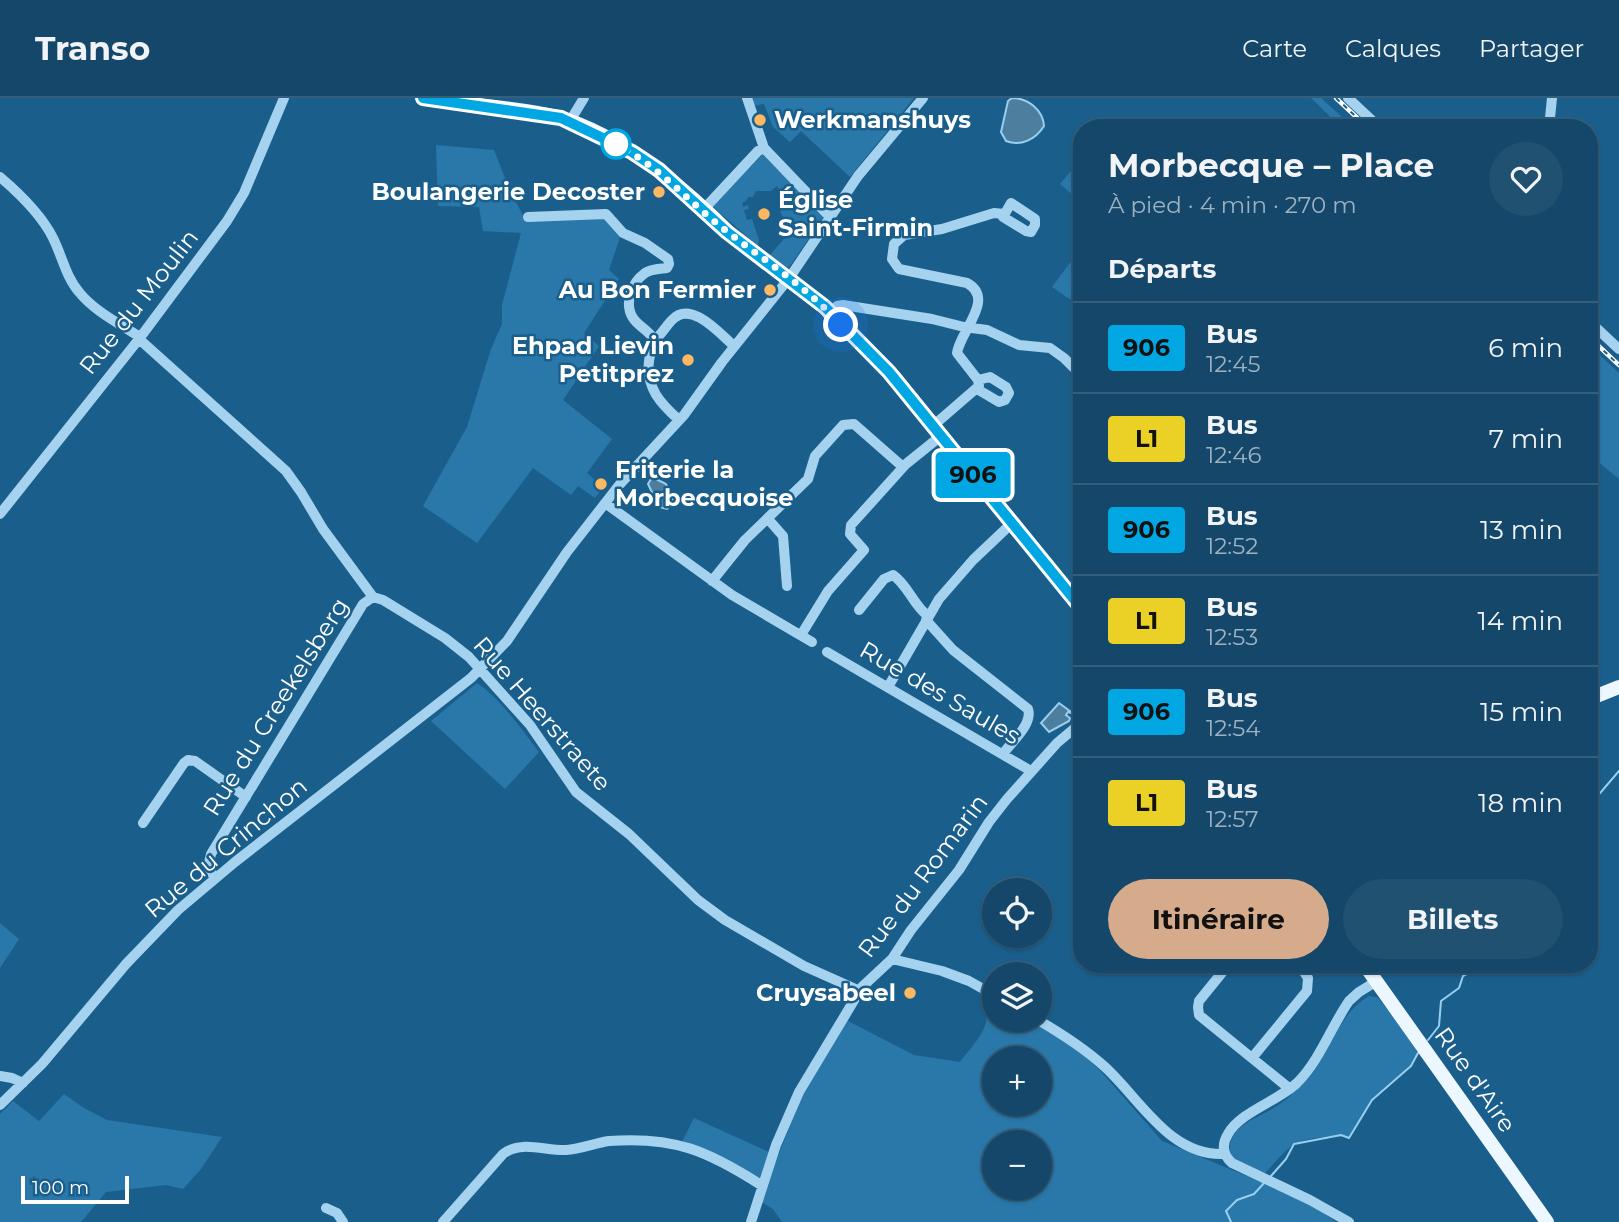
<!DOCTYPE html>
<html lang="fr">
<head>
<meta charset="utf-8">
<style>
  body { margin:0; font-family:Montserrat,sans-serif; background:#215171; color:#f1f3f6; height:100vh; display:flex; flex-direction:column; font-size:26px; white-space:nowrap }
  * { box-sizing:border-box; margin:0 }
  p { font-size:23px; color:#9db2c0 }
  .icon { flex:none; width:38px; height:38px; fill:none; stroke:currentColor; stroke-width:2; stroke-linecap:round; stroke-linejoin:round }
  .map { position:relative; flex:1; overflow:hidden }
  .side { position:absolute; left:1073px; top:21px; width:525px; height:854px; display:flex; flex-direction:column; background:#144769; border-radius:28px; box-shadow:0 2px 5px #0004,0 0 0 2px #335f7d }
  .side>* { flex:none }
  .badge { padding:0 14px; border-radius:5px; font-size:24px; line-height:46px }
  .controls { position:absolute; left:982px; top:780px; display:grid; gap:14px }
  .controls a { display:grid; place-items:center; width:70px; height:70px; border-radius:50%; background:#144769; box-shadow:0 2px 5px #0004,0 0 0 2px #335f7d; font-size:35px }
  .scale { position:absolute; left:21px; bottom:18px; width:108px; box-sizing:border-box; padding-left:7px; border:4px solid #fff; border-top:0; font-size:19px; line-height:24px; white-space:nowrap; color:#fff; -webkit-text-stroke:5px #1a5f8c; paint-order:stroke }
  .you { position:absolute; width:35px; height:35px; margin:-18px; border:5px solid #fff; border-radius:50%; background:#1a73e8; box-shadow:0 0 0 10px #1a73e833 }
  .map>.badge { position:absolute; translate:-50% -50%; box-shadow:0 0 0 4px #fff }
  h2 { padding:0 35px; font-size:26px; line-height:63px }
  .round { display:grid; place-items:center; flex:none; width:74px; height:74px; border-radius:37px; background:#215171 }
  .overview { display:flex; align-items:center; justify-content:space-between; height:119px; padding:0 35px }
  h1 { font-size:33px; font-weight:700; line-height:52px }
  .action { display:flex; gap:14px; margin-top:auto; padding:14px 35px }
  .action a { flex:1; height:80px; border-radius:42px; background:#d6ab8b; color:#111; font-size:28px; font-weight:700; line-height:80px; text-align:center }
  .action a+a { background:#215171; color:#f1f3f6 }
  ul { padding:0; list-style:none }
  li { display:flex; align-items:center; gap:21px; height:91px; padding:0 35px; border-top:2px solid #335f7d }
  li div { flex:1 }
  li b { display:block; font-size:26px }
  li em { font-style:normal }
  li .badge { min-width:77px; font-weight:700; text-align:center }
  header { display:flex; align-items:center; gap:42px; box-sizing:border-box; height:98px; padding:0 35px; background:#144769; border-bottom:2px solid #335f7d }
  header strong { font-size:33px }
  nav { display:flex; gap:38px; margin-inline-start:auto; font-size:24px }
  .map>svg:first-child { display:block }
  .green { fill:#2978a9; fill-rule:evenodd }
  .water { fill:#4d7e9e; stroke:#98cff0; stroke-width:2 }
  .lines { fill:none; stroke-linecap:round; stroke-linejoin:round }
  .stream { stroke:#98cff0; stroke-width:2 }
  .minor { stroke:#a5d2ee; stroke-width:10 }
  .major { stroke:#ecf7ff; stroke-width:14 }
  .rail-casing { stroke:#fff; stroke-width:4.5 }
  .rail { stroke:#1a5f8c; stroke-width:2; stroke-dasharray:5; stroke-linecap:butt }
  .line-casing { stroke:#fff; stroke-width:16 }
  .line { stroke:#00a7e3; stroke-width:10 }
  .walk { stroke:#fff; stroke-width:7; stroke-dasharray:0 12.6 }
  .poi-dot { fill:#ffb862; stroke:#1a5f8c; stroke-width:2.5 }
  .stop-dot { fill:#fff; stroke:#00a7e3; stroke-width:3.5 }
  .labels { text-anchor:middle; stroke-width:5; stroke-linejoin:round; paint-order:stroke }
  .poi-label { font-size:24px; font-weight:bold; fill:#fff; stroke:#1a5f8c; text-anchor:end }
  .street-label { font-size:24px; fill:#fff; stroke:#1a5f8c }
</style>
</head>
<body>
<header>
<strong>Transo</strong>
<nav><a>Carte</a><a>Calques</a><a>Partager</a></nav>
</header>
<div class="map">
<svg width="1619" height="1124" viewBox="0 0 1619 1124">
  <rect width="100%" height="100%" fill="#1a5f8c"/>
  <!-- green -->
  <path class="green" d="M750,0H914L850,79L801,33L790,44L773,29L764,6L752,8Z
    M1311,0H1321L1354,30H1342Z
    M436,47L494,52L510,93L525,121L604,120L621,136L609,172L619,181L584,235L599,248L563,302L612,341L587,375L603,389L595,400L578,388L571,397L533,370L477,445L423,408L467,329L491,251L502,226V207L521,135L483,133L479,109L438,108Z
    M764,55L824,119L787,172L769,158L789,135L780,112L787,110L777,88L771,93H756L753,99H748L746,103L742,105L743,109L748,107L749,111L744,112L747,122L752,121L759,142L758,148L712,108Z
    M1081,61V104L1060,86Z
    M1081,150V209L1052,189Z
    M1589,247L1619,275V381L1589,356Z
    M477,585C498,598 524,634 539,654L505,691L431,623Z
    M0,825L19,841L0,870Z
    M986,896L994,901V922H1031L1048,932L1079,952L1097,969L1162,1043L1266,1086L1313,1108L1336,1124H782L773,1111L760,1103L808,983L846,922L914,957L960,964C968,953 988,933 986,919C985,907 981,909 986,896ZM994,961H1040V1006H994ZM994,1045H1040V1090H994Z
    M1369,898L1377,899L1394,919L1418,955L1411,968L1372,1002L1349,1040C1337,1036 1303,1040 1293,1047C1282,1055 1273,1067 1264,1076L1236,1063L1229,1054C1230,1030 1248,1024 1267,1014C1288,1002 1305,987 1318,967C1334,942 1343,913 1369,898Z
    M64,996L84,1010L107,1022L222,1039L201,1071L183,1091L166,1087L106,1094L81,1124H0V1016L13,1003L39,1023Z
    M694,1020L769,1054L759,1081L682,1044Z"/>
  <!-- water -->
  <path class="water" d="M1012,0C1028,0 1043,12 1044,28C1036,41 1021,49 1006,43L1001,34L1008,3Z
    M652,379L666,386L674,404L667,411L659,409L648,386Z
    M1059,605L1074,616L1068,614L1066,617L1070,620L1069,623L1049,634L1041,625Z"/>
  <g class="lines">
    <!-- stream -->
    <path class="stream" d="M1589,708L1619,673
      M1428,942L1439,928L1441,903L1459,890L1463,878L1485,866
      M1271,1078L1286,1061L1294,1046L1341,1037L1349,1040L1372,1002L1411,968L1418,955
      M1231,1124L1226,1113L1237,1102L1254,1096L1265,1084"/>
    <!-- minor -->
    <path class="minor" d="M747,0L764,50L830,119
      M1348,0L1380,30
      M570,23L584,0
      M1549,30L1552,0
      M0,79C20,96 41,116 53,140C62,158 66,179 79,194C94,213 120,226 140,239
      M1011,105L1035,121V127L1031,134L1026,133L1003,119Z
      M703,112L758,53L764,50
      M528,119L606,116L623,135L645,145L668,161L669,166L667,170C660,171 651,171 645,175C631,185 624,206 633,220C638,228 648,232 653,240C653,248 650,255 649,263C646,290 660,305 679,322
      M828,217L837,208L843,207L932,221L964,229L987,232L1019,247L1050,250L1064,260L1082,278
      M1589,223L1619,251
      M139,241L286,373L301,394L323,431L373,499L383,502L445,540L469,559L530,627L576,694L629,736L698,802L725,822L804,868L860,893
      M653,243C661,238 665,229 672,222C691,201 721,237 734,248
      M977,291L999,304L1005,302L1009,295L1006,289L990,279L978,282
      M934,327L979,288L978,282L957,255C960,233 996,201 967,185L899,171L892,161L894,146L904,137L942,131L994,115L1004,116
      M605,405L732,497L812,544
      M0,416L139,241L227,123L244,95L284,0
      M768,421L783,438L787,488
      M712,483L745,442L808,381L815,358L843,327L854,326L903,369
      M859,512L884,481L893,477C908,487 913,507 928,518
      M926,522L953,552L1028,611C1033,626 1012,643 1003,656
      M801,537L828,493L864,452L850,436L851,427L906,366L942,337
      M827,554L1031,673
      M888,589L939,501L973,462L1012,425
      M143,725L184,665L188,662L195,663L246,699
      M215,780L208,769L211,756L363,506L373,499
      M892,861L942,873L969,883L994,897
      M1229,866L1199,903L1198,909L1199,917L1290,991
      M1038,922C1062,936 1084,950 1105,969C1141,1002 1170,1059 1225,1056
      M1252,960L1307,893L1308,880L1299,866
      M0,978L12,980L23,985
      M0,1007L42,966L126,866L178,812L235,764L471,580L507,543L567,454L620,386L684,317L722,264L790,179L858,78L923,0
      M326,1110L337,1115L343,1124
      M443,1124L503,1056C520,1042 546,1053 566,1052C581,1051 595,1045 609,1043C674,1038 708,1053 761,1087
      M751,1124L776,1047L799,994L862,889L892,861L911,832L959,772L989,724L1007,701L1057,645L1082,624
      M1349,1124L1310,1102L1232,1065C1223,1057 1221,1047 1228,1036C1240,1014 1278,1003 1297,985C1320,962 1331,929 1349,903L1359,894L1377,883"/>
    <!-- major -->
    <path class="major" d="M423,0C467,8 513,8 557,19C619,35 690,94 734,140
      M727,134L825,210L895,280L1082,511
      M1589,601L1619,589
      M1364,866L1547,1124"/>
    <!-- rail casing -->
    <g class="rail-casing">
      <path id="rail" d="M1336,0L1368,30
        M1589,239L1619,267"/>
    </g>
    <!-- rail -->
    <use href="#rail" class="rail"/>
  </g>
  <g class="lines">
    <!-- line casing -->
    <g class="line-casing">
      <path id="line" d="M423,0L561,20L632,54L659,72L727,134L825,209L889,274L1082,511"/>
    </g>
    <!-- line -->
    <use href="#line" class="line"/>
    <!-- walk -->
    <path class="walk" d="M616,46C663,71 688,104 729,135C767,164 809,191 841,227"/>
  </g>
  <!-- markers -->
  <g class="poi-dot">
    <circle cx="760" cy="22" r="7"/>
    <circle cx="659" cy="94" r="7"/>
    <circle cx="764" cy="116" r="7"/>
    <circle cx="770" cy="192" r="7"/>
    <circle cx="688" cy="262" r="7"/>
    <circle cx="601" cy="386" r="7"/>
    <circle cx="910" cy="895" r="7"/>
  </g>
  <circle class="stop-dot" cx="616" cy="46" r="14"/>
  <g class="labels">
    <!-- poi labels -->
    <g class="poi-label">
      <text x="774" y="30" text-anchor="start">Werkmanshuys</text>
      <text x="645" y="102">Boulangerie Decoster</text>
      <text x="778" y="110" text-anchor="start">Église<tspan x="778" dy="28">Saint-Firmin</tspan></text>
      <text x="756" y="200">Au Bon Fermier</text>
      <text x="674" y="256">Ehpad Lievin<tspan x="674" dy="28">Petitprez</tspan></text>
      <text x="615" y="380" text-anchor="start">Friterie la<tspan x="615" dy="28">Morbecquoise</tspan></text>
      <text x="896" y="903">Cruysabeel</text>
    </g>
    <!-- street labels -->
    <g class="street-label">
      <text transform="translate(139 204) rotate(-52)" y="8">Rue du Moulin</text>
      <text transform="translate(940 595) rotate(30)" y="8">Rue des Saules</text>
      <text transform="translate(276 609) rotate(-58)" y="8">Rue du Creekelsberg</text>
      <text transform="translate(542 616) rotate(49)" y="8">Rue Heerstraete</text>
      <text transform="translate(226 750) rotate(-40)" y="8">Rue du Crinchon</text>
      <text transform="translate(923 778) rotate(-53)" y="8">Rue du Romarin</text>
      <text transform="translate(1475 982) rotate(55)" y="8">Rue d'Aire</text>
    </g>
  </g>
</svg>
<div class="controls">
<a><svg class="icon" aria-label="locate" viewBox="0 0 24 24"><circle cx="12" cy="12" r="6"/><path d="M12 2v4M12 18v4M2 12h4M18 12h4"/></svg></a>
<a><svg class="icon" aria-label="layers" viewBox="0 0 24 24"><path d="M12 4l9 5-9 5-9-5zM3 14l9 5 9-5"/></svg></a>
<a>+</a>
<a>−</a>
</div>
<div class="scale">100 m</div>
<div class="you" style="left:841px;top:227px"></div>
<b class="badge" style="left:973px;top:377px;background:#00a7e3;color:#111">906</b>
<section class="side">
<div class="overview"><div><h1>Morbecque – Place</h1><p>À pied · 4 min · 270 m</p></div><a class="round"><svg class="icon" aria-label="heart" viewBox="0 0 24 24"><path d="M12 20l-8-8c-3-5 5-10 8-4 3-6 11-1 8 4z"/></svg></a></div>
<h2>Départs</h2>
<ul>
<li><span class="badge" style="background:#00a7e3;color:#111">906</span><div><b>Bus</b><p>12:45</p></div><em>6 min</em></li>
<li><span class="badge" style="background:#ebd126;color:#111">L1</span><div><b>Bus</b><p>12:46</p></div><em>7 min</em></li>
<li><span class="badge" style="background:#00a7e3;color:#111">906</span><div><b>Bus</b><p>12:52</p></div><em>13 min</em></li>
<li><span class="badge" style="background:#ebd126;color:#111">L1</span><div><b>Bus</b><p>12:53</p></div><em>14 min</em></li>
<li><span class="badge" style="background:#00a7e3;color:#111">906</span><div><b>Bus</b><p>12:54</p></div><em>15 min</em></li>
<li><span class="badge" style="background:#ebd126;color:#111">L1</span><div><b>Bus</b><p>12:57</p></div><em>18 min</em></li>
</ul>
<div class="action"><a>Itinéraire</a><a>Billets</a></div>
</section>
</div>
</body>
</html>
